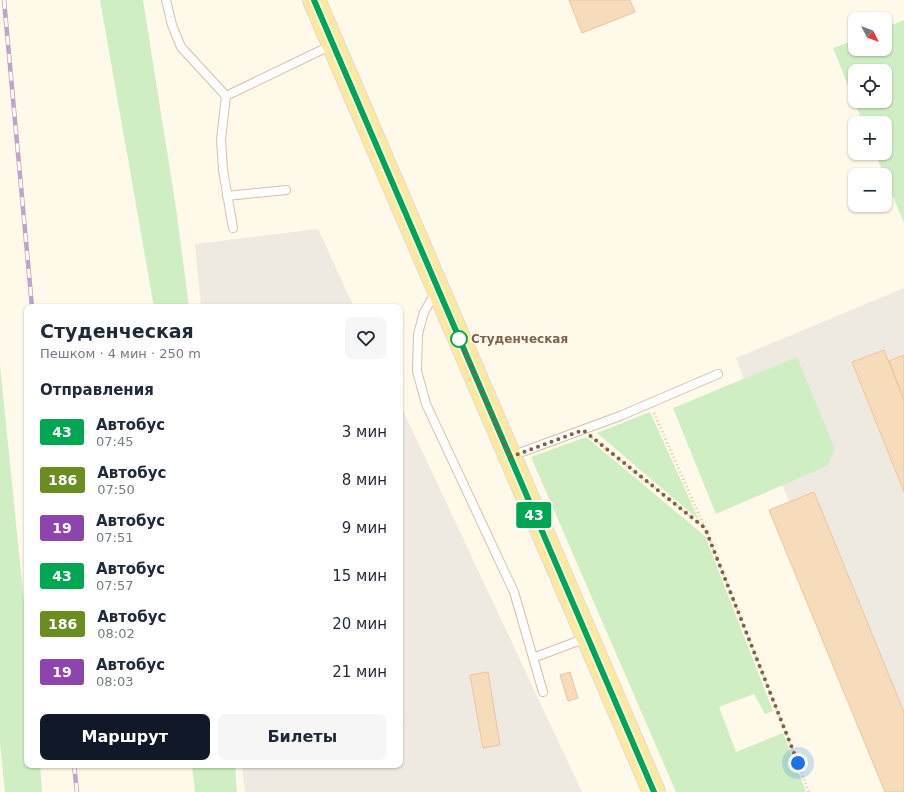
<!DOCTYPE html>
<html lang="ru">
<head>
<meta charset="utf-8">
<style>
  body { margin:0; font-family:"DejaVu Sans",sans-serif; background:#f6f6f7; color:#1f2937; height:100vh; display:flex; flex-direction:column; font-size:15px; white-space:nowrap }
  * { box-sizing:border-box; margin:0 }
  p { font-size:13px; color:#747a83 }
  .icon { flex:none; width:22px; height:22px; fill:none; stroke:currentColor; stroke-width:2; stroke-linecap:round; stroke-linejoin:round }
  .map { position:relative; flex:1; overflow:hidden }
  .details { position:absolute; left:24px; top:304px; width:379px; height:464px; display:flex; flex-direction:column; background:#fff; border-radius:8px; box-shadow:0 1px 3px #0004 }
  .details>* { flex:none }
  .badge { padding:0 8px; border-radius:3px; font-size:14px; line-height:26px }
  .needle { width:26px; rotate:132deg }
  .controls { position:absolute; left:848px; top:12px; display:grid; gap:8px }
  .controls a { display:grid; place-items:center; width:44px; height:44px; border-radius:8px; background:#fff; box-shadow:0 1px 3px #0004; font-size:20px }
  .you { position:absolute; width:20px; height:20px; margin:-10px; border:3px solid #fff; border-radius:50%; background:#1a73e8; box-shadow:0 0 0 6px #1a73e833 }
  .map>.badge { position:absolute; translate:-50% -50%; box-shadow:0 0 0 2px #fff }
  h2 { padding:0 16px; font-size:15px; line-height:36px }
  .round { display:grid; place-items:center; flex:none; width:42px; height:42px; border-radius:8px; background:#f6f6f7 }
  .headline { display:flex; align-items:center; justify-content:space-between; height:68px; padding:0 16px }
  h1 { font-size:19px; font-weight:700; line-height:30px }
  .primary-button { display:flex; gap:8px; margin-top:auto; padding:8px 16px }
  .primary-button a { flex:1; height:46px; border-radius:8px; background:#111827; color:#fff; font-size:16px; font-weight:700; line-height:46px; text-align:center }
  .primary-button a+a { background:#f6f6f7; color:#1f2937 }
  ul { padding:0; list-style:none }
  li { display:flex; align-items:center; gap:12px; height:48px; padding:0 16px }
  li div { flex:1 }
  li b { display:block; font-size:15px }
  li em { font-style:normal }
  li .badge { min-width:44px; font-weight:700; text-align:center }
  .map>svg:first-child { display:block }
  .industrial { fill:#efeae1 }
  .green { fill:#cfeec4; fill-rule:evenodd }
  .building { fill:#f7dcbc; stroke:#ebc59b }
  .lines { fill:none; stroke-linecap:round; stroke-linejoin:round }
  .service-casing { stroke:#d3c2ab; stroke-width:10 }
  .primary-casing { stroke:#e0d9d3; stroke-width:24 }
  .path { stroke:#ddc09f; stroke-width:2.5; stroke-dasharray:1 3; stroke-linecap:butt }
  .service { stroke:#fff; stroke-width:8 }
  .primary { stroke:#ffe99e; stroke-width:22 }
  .rail-casing { stroke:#bea3cb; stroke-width:4.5 }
  .rail { stroke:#fffbf0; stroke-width:3; stroke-dasharray:9; stroke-linecap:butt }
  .line-casing { stroke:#fff; stroke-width:9 }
  .line { stroke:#00a651; stroke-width:6 }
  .walk { stroke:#7c6248; stroke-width:4; stroke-dasharray:0 7.2 }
  .stop-dot { fill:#fff; stroke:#00a651; stroke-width:2 }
  .labels { text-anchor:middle; stroke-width:3; stroke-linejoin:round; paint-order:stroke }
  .stop-label { font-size:12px; font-weight:bold; fill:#7c6248; stroke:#fffbf0; text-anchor:start }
</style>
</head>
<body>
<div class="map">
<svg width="904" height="792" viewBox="0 0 904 792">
  <rect width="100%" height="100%" fill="#fef9e8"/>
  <!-- industrial -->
  <path class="industrial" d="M318,229L354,307H201L195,244Z
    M904,288V792H895L736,358Z
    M400,404L582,792H245L242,765H400Z"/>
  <!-- green -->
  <path class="green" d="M100,0H143L176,208L189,307H154Z
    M904,20V223L875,153H885V123H863L833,48L855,40V49H885V28ZM855,71H885V101H855Z
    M797,357L835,449L827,466L716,514L673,408Z
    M0,365L27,632V765H40L42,792H5L0,743Z
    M650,412L699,520L597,433Z
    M586,437L705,536L773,711L765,714L754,694L719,707L736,752L783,733L806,792H676L531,457Z
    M192,765H235L237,792H195Z"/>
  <!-- building -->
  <path class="building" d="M569,0H630L635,12L582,33Z
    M884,350L904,400V492L852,362Z
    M904,355V400L889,361Z
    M814,492L904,712V792H885L769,510Z
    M488,672L500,745L483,748L470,675Z
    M570,672L578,698L568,701L560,675Z
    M400,682L403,722H400Z"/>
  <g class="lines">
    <!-- service casing -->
    <g class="service-casing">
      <path id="service" d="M166,0L172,25L181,47L226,96
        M227,196L286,190
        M233,228L223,170L221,139L226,96L332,45
        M436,292L424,312L418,334L417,371L426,404L514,592L543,692
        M511,456L620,416L718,374
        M533,658L586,638"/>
    </g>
    <!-- primary casing -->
    <g class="primary-casing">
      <path id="primary" d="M314,0L654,792"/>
    </g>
    <!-- path -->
    <path class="path" d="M654,413L705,528L809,792
      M592,438L704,527"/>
    <!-- service -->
    <use href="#service" class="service"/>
    <!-- primary -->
    <use href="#primary" class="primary"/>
    <!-- rail casing -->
    <g class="rail-casing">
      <path id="rail" d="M4,0L32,307
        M74,765L77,792"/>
    </g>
    <!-- rail -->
    <use href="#rail" class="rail"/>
  </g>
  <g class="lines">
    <!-- line casing -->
    <g class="line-casing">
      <path id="line" d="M314,0L654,792"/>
    </g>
    <!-- line -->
    <use href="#line" class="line"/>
    <!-- walk -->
    <path class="walk" d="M459,339L510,457L583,430L705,528L798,763"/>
  </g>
  <!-- markers -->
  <circle class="stop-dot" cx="459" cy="339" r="8"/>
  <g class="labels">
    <!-- stop labels -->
    <g class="stop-label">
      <text x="471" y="343">Студенческая</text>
    </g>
  </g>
</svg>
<div class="controls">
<a><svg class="needle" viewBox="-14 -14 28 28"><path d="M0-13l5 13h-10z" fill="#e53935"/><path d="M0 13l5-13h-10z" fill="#747a83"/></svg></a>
<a><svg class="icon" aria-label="locate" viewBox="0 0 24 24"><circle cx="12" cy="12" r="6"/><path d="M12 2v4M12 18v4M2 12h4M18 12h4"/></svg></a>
<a>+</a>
<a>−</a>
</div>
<div class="you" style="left:798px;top:763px"></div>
<b class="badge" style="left:534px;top:515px;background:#00a651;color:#fff">43</b>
<section class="details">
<div class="headline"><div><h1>Студенческая</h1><p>Пешком · 4 мин · 250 m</p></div><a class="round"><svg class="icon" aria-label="heart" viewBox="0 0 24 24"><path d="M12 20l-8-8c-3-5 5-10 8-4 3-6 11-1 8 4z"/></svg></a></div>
<h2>Отправления</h2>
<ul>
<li><span class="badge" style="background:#00a651;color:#fff">43</span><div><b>Автобус</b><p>07:45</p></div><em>3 мин</em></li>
<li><span class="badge" style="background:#6b8e23;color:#fff">186</span><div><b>Автобус</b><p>07:50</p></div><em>8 мин</em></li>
<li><span class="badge" style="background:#8e44ad;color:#fff">19</span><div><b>Автобус</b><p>07:51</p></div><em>9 мин</em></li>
<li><span class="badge" style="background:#00a651;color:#fff">43</span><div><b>Автобус</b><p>07:57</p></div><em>15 мин</em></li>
<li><span class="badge" style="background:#6b8e23;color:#fff">186</span><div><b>Автобус</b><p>08:02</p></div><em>20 мин</em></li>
<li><span class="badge" style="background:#8e44ad;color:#fff">19</span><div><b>Автобус</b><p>08:03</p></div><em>21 мин</em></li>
</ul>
<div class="primary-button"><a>Маршрут</a><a>Билеты</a></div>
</section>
</div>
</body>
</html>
